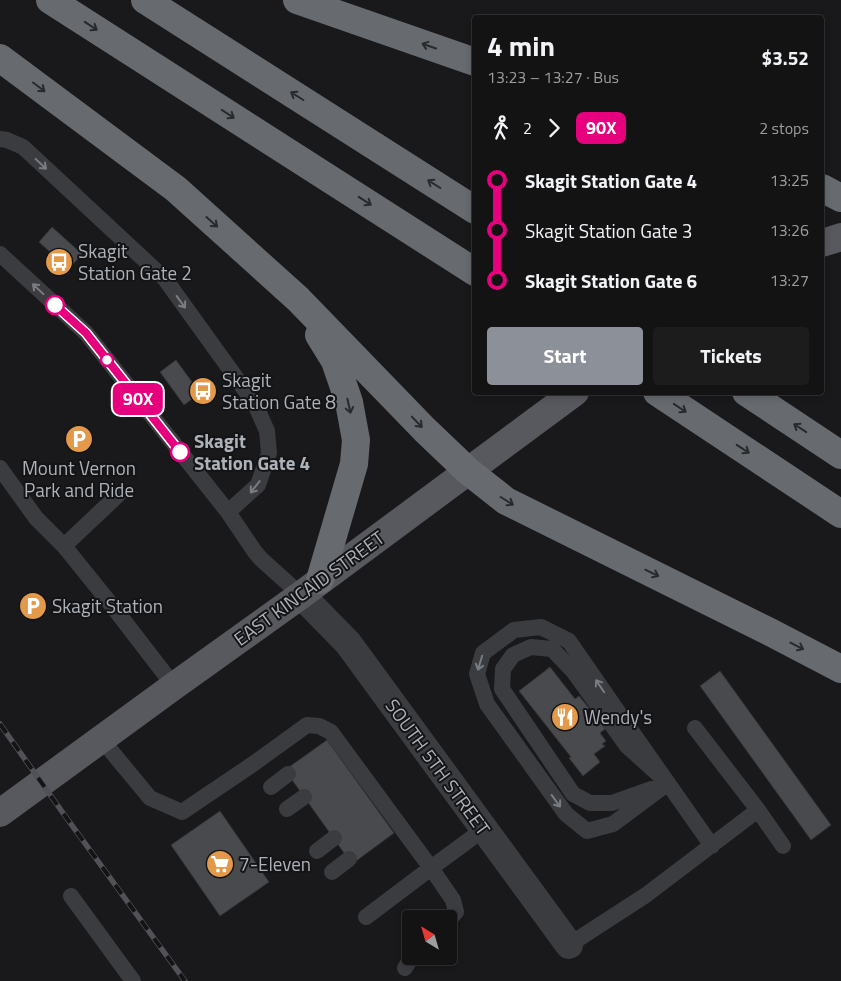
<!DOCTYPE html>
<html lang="en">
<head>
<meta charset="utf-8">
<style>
  body { margin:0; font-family:"Titillium Web",sans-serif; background:#1c1c1d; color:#f1f3f6; height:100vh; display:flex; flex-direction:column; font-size:19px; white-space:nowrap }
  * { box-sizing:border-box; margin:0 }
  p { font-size:16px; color:#9d9ea0 }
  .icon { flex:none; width:28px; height:28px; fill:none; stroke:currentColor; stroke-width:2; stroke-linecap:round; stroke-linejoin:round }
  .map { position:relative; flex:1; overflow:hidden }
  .details { position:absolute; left:472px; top:15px; width:352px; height:380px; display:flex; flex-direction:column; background:#131314; border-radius:5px; box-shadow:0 2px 8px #0003,0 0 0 1px #323234 }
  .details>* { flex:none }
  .badge { padding:0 10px; border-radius:8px; font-size:18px; line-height:32px }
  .needle { width:32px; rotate:323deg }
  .controls { position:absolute; left:402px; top:910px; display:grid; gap:10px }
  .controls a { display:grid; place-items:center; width:55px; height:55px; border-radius:5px; background:#131314; box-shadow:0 2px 8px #0003,0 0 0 1px #323234; font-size:25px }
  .map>.badge { position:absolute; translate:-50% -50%; box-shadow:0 0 0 2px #fff }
  .legs { display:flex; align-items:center; gap:8px; height:55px; padding:0 15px; font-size:16px }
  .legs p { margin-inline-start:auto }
  .head { display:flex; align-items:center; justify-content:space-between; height:85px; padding:0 15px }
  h1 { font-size:28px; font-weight:700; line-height:38px }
  .primary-button { display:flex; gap:10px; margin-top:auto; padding:10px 15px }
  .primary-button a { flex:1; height:58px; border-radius:5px; background:#8c9099; color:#fff; font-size:20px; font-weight:700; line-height:58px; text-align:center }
  .primary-button a+a { background:#1c1c1d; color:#f1f3f6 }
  ul { padding:0 15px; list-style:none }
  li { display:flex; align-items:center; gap:18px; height:50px; font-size:19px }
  li i { display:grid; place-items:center; width:8px; height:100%; margin:0 6px; background:currentColor }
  li i::after { content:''; width:12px; height:12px; margin:-6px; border:4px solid; border-radius:50%; background:#131314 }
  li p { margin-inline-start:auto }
  li:first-child i { background:linear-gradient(#0000 50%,currentColor 0) }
  li:last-child i { background:linear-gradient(currentColor 50%,#0000 0) }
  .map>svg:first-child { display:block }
  .building { fill:#484a4d; stroke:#333437 }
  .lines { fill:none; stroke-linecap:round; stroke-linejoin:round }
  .lane { stroke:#3a3c40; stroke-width:16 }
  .street { stroke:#3a3c40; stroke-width:28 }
  .primary { stroke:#57595e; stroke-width:28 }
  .highway { stroke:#676b70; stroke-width:28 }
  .rail-casing { stroke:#505257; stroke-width:5.5 }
  .rail { stroke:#141416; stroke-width:4; stroke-dasharray:11; stroke-linecap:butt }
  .oneway { stroke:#292a2c }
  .oneway2 { stroke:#797d83 }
  .line-1-casing { stroke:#fff; stroke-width:11 }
  .line-1 { stroke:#e6007e; stroke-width:8 }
  .stop-1-dot { fill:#fff; stroke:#e6007e; stroke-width:2.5 }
  .labels { text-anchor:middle; stroke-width:4; stroke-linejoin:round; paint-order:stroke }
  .poi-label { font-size:19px; fill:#adb2b9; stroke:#141416; text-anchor:start }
  .stop-label { font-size:19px; font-weight:bold; fill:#adb2b9; stroke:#141416; text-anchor:start }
  .street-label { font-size:19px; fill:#adb2b9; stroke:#141416 }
</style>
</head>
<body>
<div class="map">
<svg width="841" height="981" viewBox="0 0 841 981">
  <rect width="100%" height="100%" fill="#19191b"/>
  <!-- building -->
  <path class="building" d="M52,227L82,254L69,269L39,242Z
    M176,360L200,393L184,405L160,372Z
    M550,667L575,699L579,696L589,708L585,712L597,727L601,723L605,729L600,733L606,741L602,744L605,746L594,754L600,762L583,776L569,758L571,757L519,691Z
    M720,671L831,825L811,840L700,686Z
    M327,740L394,833L352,864L285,770Z
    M220,811L269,882L220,916L171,845Z"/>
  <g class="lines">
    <!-- lane -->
    <path class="lane" d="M0,139L7,140L23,147L165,279L255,404L267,431L269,453L258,485L228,512
      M0,254L86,333L228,512L255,552L261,559L301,595
      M0,468L36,518L64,546L114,608L174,686
      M64,546L119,494
      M531,647L552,649L574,672L627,746L668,783L612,803H590L573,794L502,689L503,669L513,655Z
      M102,740L150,798L182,812L253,764L307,725L319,726L331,732L431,868L484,829
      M668,783L613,824L587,831L566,814L487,704L477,674L483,653L514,630L541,627L569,641L639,742L712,846
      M271,787L288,774
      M287,809L304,797
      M758,810L783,846
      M317,851L334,838
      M332,872L349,859
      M71,896L133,981
      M366,917L431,868L453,900L456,912L449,920
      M569,945L646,895L758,810L695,728
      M405,968L412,956"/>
    <!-- street -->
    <path class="street" d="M301,595L348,643L569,945"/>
    <!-- primary -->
    <path class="primary" d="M822,243L841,237
      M0,813L174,686L301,595L575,392"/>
    <!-- highway -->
    <path class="highway" d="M50,0L475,272
      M145,0L475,210
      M297,0L475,62
      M0,58L176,189L298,299L425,430L468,471L506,501L770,632L841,669
      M822,188L841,198
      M319,335L335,361L349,402L356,440L354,464L320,580
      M657,392L841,514
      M746,392L841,455"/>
    <!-- rail casing -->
    <g class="rail-casing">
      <path id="rail" d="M0,724L63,813L185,981"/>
    </g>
    <!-- rail -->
    <use href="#rail" class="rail"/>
  </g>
  <!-- one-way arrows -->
  <defs><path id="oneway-shaft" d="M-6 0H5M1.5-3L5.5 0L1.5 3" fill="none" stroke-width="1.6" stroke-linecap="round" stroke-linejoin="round" transform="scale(1.25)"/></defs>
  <g class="oneway">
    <use href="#oneway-shaft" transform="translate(91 26) rotate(33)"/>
    <use href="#oneway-shaft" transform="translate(429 46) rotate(-161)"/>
    <use href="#oneway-shaft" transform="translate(39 87) rotate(37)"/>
    <use href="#oneway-shaft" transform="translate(297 96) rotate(-148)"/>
    <use href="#oneway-shaft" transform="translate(228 114) rotate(33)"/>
    <use href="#oneway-shaft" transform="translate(434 184) rotate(-148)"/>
    <use href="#oneway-shaft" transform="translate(365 201) rotate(33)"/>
    <use href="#oneway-shaft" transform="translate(212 222) rotate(42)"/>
    <use href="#oneway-shaft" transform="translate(349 406) rotate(77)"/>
    <use href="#oneway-shaft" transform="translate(680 408) rotate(34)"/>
    <use href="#oneway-shaft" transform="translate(417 422) rotate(46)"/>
    <use href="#oneway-shaft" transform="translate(800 428) rotate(-146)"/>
    <use href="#oneway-shaft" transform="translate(743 449) rotate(33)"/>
    <use href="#oneway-shaft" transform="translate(507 501) rotate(32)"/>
    <use href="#oneway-shaft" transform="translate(652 573) rotate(26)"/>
    <use href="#oneway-shaft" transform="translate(797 646) rotate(27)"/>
  </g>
  <g class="oneway2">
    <use href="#oneway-shaft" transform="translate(41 164) rotate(43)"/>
    <use href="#oneway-shaft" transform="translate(38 289) rotate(-137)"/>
    <use href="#oneway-shaft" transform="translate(181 302) rotate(54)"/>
    <use href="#oneway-shaft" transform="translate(255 487) rotate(128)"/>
    <use href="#oneway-shaft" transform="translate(480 663) rotate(107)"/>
    <use href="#oneway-shaft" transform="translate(600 686) rotate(-124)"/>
    <use href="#oneway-shaft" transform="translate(556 801) rotate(54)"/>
  </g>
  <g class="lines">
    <!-- line-1 casing -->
    <g class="line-1-casing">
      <path id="line-1" d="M55,305L86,333L180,452"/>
    </g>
    <!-- line-1 -->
    <use href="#line-1" class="line-1"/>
  </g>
  <!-- icons -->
  <defs>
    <g id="bus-disc" transform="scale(1.4375)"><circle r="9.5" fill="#e29a4a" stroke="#141416"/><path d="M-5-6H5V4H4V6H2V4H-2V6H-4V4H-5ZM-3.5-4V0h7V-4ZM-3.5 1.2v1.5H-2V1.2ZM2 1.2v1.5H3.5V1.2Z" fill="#fff"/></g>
    <g id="parking-disc" transform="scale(1.4375)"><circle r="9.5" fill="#e29a4a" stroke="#141416"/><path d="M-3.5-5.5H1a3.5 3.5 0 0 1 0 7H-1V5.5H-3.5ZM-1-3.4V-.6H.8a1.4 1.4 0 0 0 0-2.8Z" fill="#fff"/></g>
    <g id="restaurant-disc" transform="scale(1.4375)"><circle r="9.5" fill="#e29a4a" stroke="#141416"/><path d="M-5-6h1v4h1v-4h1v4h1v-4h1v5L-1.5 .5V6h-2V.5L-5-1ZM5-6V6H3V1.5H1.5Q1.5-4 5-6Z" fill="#fff"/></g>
    <g id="supermarket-disc" transform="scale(1.4375)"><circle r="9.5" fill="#e29a4a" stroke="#141416"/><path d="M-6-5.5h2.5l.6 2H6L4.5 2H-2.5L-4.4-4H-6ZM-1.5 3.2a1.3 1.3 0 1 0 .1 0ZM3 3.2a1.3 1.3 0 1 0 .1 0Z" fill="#fff"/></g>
  </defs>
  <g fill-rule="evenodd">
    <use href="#bus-disc" x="59" y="262"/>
    <use href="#bus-disc" x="203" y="391"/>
    <use href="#parking-disc" x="79" y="439"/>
    <use href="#parking-disc" x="33" y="606"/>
    <use href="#restaurant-disc" x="565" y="717"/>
    <use href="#supermarket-disc" x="220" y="864"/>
  </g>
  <!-- markers -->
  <g class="stop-1-dot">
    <circle cx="55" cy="305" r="9"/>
    <circle cx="107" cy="360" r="6"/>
    <circle cx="180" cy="452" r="9"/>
  </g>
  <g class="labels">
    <!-- poi labels -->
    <g class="poi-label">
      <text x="78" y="258">Skagit<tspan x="78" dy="22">Station Gate 2</tspan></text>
      <text x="222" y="387">Skagit<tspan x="222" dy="22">Station Gate 8</tspan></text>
      <text x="79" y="475" text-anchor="middle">Mount Vernon<tspan x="79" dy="22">Park and Ride</tspan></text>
      <text x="52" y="613">Skagit Station</text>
      <text x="584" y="724">Wendy's</text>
      <text x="239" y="871">7-Eleven</text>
    </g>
    <!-- stop labels -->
    <g class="stop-label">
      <text x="194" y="448">Skagit<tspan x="194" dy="22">Station Gate 4</tspan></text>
    </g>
    <!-- street labels -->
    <g class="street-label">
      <text transform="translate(309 588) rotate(-36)" y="7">EAST KINCAID STREET</text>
      <text transform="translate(438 767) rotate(54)" y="7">SOUTH 5TH STREET</text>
    </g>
  </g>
</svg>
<div class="controls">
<a><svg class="needle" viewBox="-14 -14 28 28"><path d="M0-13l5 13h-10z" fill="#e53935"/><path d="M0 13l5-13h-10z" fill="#9d9ea0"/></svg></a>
</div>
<b class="badge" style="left:138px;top:399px;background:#e6007e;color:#fff">90X</b>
<section class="details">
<div class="head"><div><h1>4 min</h1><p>13:23 – 13:27 · Bus</p></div><b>$3.52</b></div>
<div class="legs"><svg class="icon" aria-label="walk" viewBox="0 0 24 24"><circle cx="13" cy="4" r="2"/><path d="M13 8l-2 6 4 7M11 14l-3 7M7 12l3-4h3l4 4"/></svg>2<svg class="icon" aria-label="forward" viewBox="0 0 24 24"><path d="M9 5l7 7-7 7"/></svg><b class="badge" style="background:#e6007e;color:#fff">90X</b><p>2 stops</p></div>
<ul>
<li><i style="color:#e6007e"></i><b>Skagit Station Gate 4</b><p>13:25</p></li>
<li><i style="color:#e6007e"></i><span>Skagit Station Gate 3</span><p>13:26</p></li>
<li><i style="color:#e6007e"></i><b>Skagit Station Gate 6</b><p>13:27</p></li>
</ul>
<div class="primary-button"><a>Start</a><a>Tickets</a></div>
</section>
</div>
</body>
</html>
